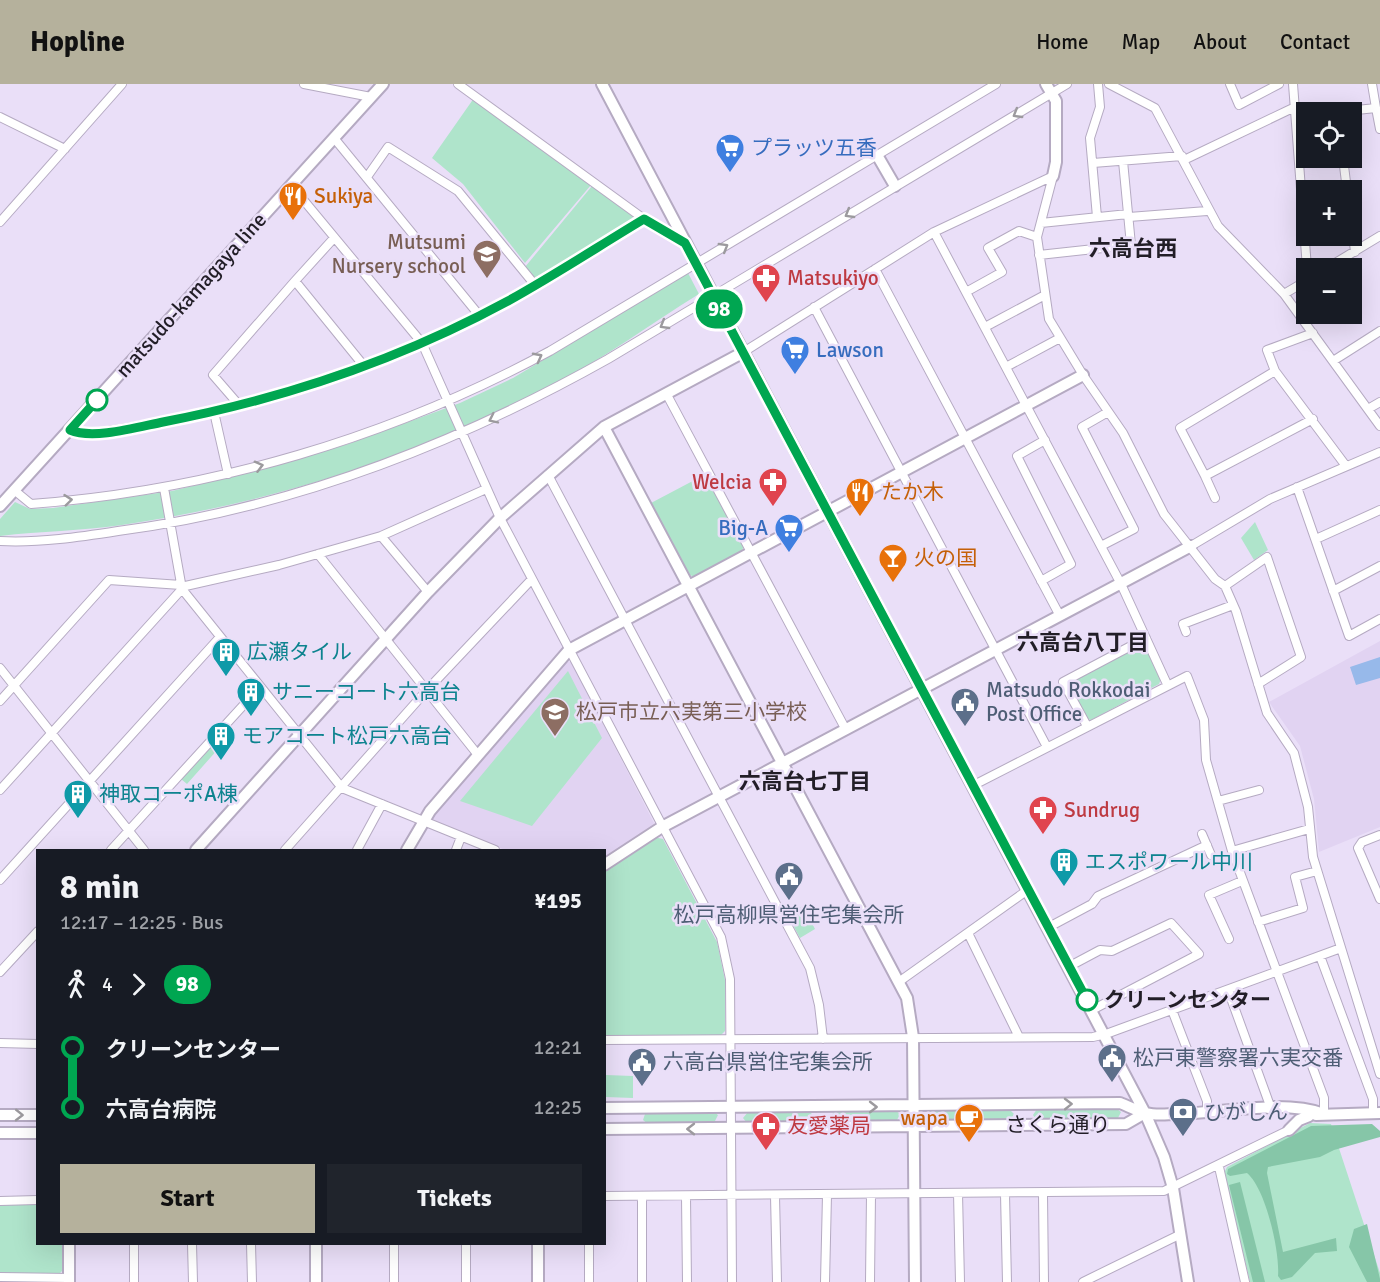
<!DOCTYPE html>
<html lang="en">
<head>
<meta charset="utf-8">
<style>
  body { margin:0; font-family:Signika,"Noto Sans JP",sans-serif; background:#20242c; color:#f1f3f6; height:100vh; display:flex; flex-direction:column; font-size:22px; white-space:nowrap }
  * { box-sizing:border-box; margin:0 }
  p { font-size:20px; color:#9ea1a6 }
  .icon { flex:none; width:33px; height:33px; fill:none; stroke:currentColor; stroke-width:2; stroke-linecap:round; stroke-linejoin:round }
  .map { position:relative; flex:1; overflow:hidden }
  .sheet { position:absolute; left:36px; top:765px; width:570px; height:396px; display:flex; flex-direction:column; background:#171b24; border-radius:0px; box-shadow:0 6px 24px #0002 }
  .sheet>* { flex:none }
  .badge { padding:0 12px; border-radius:20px; font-size:21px; line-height:39px }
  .tools { position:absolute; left:1296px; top:18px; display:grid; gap:12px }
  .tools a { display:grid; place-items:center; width:66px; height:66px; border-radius:0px; background:#171b24; box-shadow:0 6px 24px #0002; font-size:30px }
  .map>.badge { position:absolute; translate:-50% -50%; box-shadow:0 0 0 3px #fff }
  .legs { display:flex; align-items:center; gap:9px; height:66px; padding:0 24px; font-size:20px }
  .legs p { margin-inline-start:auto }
  .head { display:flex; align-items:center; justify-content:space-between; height:102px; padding:0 24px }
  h1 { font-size:33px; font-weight:700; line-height:45px }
  .primary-button { display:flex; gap:12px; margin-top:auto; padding:12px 24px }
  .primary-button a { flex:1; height:69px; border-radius:0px; background:#b5b19c; color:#111; font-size:24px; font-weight:700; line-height:69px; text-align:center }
  .primary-button a+a { background:#20242c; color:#f1f3f6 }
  ul { padding:0 24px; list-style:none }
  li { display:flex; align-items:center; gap:21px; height:60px; font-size:22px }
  li i { display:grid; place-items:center; width:9px; height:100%; margin:0 8px; background:currentColor }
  li i::after { content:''; width:15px; height:15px; margin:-8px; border:4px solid; border-radius:50%; background:#171b24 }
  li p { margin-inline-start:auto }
  li:first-child i { background:linear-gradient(#0000 50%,currentColor 0) }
  li:last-child i { background:linear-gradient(currentColor 50%,#0000 0) }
  header { display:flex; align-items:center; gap:36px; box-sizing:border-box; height:84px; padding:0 30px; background:#b5b19c; color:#111 }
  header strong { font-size:28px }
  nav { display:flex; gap:33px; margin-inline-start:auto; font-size:21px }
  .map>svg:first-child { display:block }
  .built { fill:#e1d3f2 }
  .green { fill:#afe4cb }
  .forest { fill:#86c6a8 }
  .water { fill:#97b9ea }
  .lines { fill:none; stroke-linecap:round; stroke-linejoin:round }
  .minor-casing { stroke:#b5aac2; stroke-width:10 }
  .tertiary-casing { stroke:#b5aac2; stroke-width:14 }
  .secondary-casing { stroke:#b5aac2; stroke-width:14 }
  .minor { stroke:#fff; stroke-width:8 }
  .tertiary { stroke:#fff; stroke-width:10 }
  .secondary { stroke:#fff; stroke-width:10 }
  .oneway { stroke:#9c9a9e }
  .line-1-casing { stroke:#fff; stroke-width:14 }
  .line-1 { stroke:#00a651; stroke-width:9 }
  .stop-1-dot { fill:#fff; stroke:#00a651; stroke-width:3 }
  .labels { text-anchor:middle; stroke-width:5; stroke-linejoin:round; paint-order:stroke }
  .shop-label { font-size:21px; fill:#366cbe; stroke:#eadff8; text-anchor:start }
  .food-label { font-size:21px; fill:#c56008; stroke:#eadff8; text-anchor:start }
  .education-label { font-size:21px; fill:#785e54; stroke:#eadff8; text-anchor:end }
  .health-label { font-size:21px; fill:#be3a42; stroke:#eadff8; text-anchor:start }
  .street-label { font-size:21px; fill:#221e27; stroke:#eadff8 }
  .culture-label { font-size:21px; fill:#0d838f; stroke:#eadff8; text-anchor:start }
  .service-label { font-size:21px; fill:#4e5e75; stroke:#eadff8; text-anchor:start }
  .stop-label { font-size:21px; font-weight:bold; fill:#221e27; stroke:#eadff8; text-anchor:start }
  .neighbourhood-label { font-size:22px; font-weight:bold; fill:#221e27; stroke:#eadff8 }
</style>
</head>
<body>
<header>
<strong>Hopline</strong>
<nav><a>Home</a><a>Map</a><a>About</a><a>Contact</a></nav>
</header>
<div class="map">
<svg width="1380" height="1198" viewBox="0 0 1380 1198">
  <rect width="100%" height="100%" fill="#eadff8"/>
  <!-- built -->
  <path class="built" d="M1380,557V743L1319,768L1314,715L1300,662L1269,618Z
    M566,577L571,578L654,739L652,743L605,774L604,766H505L433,736L432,731Z"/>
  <!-- green -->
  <path class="green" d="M474,14L591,101L525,179L463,100L432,74Z
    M592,102L633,132L631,139L540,195L533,194L525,183Z
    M688,189L699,210C652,239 606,273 557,299C423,371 272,419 122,441C81,447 41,447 0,452V435L15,418L30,425L53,424L172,407L281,380L348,360L460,319L513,294Z
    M706,390L744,461L742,467L694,493L690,491L651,419Z
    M1255,438L1268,466L1254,476L1241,454Z
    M1140,559L1146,562L1161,595L1159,600L1091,636L1087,635L1068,602L1070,597Z
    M568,587L602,654L532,742L460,717Z
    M229,641L235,646L187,700L181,695Z
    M654,753L663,755L717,858L725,896V947L720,952L605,953V787Z
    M803,822L815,845L800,854L787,830Z
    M606,991L633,992V1014L606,1013Z
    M1037,1025H1117L1121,1028L1117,1036H1036L1033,1031Z
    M930,1026H1010L1014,1030L1010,1037H929L925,1033Z
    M808,1027L812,1030L808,1038L747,1039L743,1034L748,1028Z
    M837,1027H896L900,1030L896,1038H836L832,1034L833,1029Z
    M714,1028L718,1031L714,1039L648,1040L643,1036L645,1030L649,1029Z
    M1310,1039L1331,1040L1380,1189V1198H1250L1224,1089L1227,1083Z
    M0,1118L37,1119L38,1160H64L63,1186L58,1191L0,1193Z"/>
  <!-- forest -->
  <path class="forest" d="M1372,1040L1380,1047V1053L1334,1066L1320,1073L1268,1083L1267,1089L1283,1168L1336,1154L1337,1167L1315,1169L1292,1193L1281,1196L1278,1192C1280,1168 1266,1105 1247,1089L1230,1092L1227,1090L1228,1085L1311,1042Z
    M1240,1098L1265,1198H1253L1229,1101Z
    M1367,1140L1380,1195V1198H1367L1349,1163L1354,1145Z"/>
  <!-- water -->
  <path class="water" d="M1380,573V594L1356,601L1350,583Z"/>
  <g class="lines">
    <!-- minor casing -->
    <g class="minor-casing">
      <path id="minor" d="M304,0L371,13
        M458,0L644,135L685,159
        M1109,0L1155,24L1218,142L1284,210L1380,342
        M1230,0L1239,21L1279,0
        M1293,0L1307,184
        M1376,24L1380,45
        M1337,28L1376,24L1372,0
        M0,33L65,65
        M334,54L479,231
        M1343,74L1347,106
        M1184,76L1295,23
        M1093,79L1182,72
        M1053,92L1037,153L1049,235L1083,291L1123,349L1164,430L1215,495L1225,502L1236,527L1267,629L1294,669L1308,723L1313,773L1380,990
        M367,93L388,63L458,107L535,201
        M291,101L422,259L500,434L721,853L730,895L732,1198
        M1097,133L1090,54L1100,23L1098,0
        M1129,133L1207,127
        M0,138L122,0
        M1041,139L1128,130
        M1352,141L1355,168
        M934,148L1121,500L1167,600
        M1039,171L1131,161L1123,77
        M1327,184L1380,152
        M875,185L1060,532
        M295,197L334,154
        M966,208L1002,188L988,164L1019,147L1037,153
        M1284,210L1306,197
        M814,223L1047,663
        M985,243L1045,211
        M1313,249L1267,266L1275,287L1346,382
        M742,269L934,148L1053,92
        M1333,277L1380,247
        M1006,283L1060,254
        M1275,287L1180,344L1205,392L1313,335
        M666,309L846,646
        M239,321L213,291L295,197L364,282
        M1368,325L1380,318
        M214,328L228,390
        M70,346L82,351C199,334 315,307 423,259C500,223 572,179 644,135
        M548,391L810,884L819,921L823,955
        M1205,392L1215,414
        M1297,403L1349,552L1380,535
        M164,404L182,505L342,704L495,766
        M14,406L31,420C213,406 389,354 550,267L996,0
        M381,452L428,508
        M1316,455L1380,426
        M0,457C39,459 80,453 118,447C292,424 455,361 608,275L1067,0
        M1101,462L1134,445L1082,343L1108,328
        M1191,462L1270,415L1380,368
        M318,470L478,671
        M1041,497L1071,480L1017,372L1045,356
        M1225,502L1267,473L1301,573L1258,600
        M181,503L279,481L381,452L486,405
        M1333,507L1380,482
        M1186,548L1183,540L1233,521
        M0,584L144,766
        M0,617L109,496L181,501
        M1087,642L1063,598L1146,554
        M974,701L1187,592L1204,636L1206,676L1232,767L1324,1014V1030
        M0,706L182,505
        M1218,717L1259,706
        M1202,750L1211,771
        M1380,751L1362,758L1358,764L1380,815
        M111,766L260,603
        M285,766L427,606L532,495
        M357,766L382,720
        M456,766L461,753
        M1232,767L1309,745
        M0,796L220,553
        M1258,838L1303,824L1295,793L1317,787
        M1049,843L1092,820L1098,812L1207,761
        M968,849L1019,953
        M1229,855L1209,811L1242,797
        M1320,872L1373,1015V1029
        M1070,882L1100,866L1112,867L1171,839L1199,870L1092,926
        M0,888L38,847
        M900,897L1029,805
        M1228,906L1269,1019V1025
        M1172,926L1207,1017V1029
        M604,956L1093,953L1106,950L1341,864
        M0,959L38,960
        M1219,1083L1245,1198
        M958,1109L960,1198
        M1005,1110L1007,1198
        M1043,1110L1044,1198
        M604,1112L1164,1107L1289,1046
        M642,1112V1198
        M775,1112L777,1198
        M686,1113L687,1198
        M0,1117L38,1116
        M192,1160L193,1198
        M251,1160L252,1198
        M394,1160V1198
        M466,1160V1198
        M589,1160V1198
        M0,1193L69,1194
        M134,1198V1160
        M825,1198L827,1111
        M870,1198L871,1111
        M1083,1198L1179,1151"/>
    </g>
    <!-- tertiary casing -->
    <g class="tertiary-casing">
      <path id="tertiary" d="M602,0L1145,1029L1164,1073L1173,1104L1188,1198
        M1046,0L1056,17V78L1053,92
        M877,71L895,102
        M604,343L907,914L913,953L915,1198
        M196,766L428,508L500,434L604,343L742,269
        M407,766L430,727L569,566L1083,291
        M604,781L662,743L1191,462
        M604,1024L1120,1019C1128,1022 1137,1027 1146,1029C1156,1032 1167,1030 1178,1030C1221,1029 1284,1015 1324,1030
        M0,1031H38
        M1316,1031L1380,1029
        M604,1045L1126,1040L1145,1029
        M1289,1046L1299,1036L1309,1032
        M0,1049H38
        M69,1160V1198
        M316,1160V1198
        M538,1160V1198"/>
    </g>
    <!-- secondary casing -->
    <g class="secondary-casing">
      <path id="secondary" d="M0,422L383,0"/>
    </g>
    <!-- minor -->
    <use href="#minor" class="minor"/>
    <!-- tertiary -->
    <use href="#tertiary" class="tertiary"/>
    <!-- secondary -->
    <use href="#secondary" class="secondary"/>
  </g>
  <!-- one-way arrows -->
  <defs><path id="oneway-chevron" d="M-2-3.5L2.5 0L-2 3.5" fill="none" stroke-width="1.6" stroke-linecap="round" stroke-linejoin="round" transform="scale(1.5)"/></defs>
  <g class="oneway">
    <use href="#oneway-chevron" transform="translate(1017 30) rotate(149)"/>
    <use href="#oneway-chevron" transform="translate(849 130) rotate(149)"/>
    <use href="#oneway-chevron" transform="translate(724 163) rotate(-31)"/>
    <use href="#oneway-chevron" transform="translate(664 241) rotate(149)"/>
    <use href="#oneway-chevron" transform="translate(538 273) rotate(-28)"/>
    <use href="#oneway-chevron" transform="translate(493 335) rotate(154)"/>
    <use href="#oneway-chevron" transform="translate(259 382) rotate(-15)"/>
    <use href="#oneway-chevron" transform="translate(68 416) rotate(-6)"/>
    <use href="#oneway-chevron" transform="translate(1068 1020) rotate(-1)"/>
    <use href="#oneway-chevron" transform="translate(873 1023)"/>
    <use href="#oneway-chevron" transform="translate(19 1031) rotate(1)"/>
    <use href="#oneway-chevron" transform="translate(691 1045) rotate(180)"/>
  </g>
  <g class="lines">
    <!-- line-1 casing -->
    <g class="line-1-casing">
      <path id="line-1" d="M97,316L70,346C93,356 138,343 163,338C283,315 401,275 508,217C555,191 599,162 644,135L685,159L1087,916"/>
    </g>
    <!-- line-1 -->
    <use href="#line-1" class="line-1"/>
  </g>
  <!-- icons -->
  <defs>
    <g id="supermarket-pin" transform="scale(1.5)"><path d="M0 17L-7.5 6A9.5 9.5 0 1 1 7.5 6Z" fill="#3f7fe0" stroke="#eadff8"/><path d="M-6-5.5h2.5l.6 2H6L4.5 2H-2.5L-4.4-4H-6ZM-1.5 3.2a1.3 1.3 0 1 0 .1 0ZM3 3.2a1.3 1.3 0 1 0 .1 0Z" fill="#fff"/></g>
    <g id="restaurant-pin" transform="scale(1.5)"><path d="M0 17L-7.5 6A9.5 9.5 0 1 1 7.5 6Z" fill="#e8710a" stroke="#eadff8"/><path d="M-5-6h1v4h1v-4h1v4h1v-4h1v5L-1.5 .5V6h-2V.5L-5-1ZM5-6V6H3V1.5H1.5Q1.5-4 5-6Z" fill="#fff"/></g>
    <g id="school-pin" transform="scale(1.5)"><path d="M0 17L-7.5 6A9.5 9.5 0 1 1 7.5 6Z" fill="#8d6e63" stroke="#eadff8"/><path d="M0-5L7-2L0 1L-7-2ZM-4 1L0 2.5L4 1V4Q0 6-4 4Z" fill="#fff"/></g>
    <g id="pharmacy-pin" transform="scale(1.5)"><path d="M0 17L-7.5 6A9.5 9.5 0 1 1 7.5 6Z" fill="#e0444e" stroke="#eadff8"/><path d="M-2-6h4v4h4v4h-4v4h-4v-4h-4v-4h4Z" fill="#fff"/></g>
    <g id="bar-pin" transform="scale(1.5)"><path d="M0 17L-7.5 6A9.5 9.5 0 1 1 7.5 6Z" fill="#e8710a" stroke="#eadff8"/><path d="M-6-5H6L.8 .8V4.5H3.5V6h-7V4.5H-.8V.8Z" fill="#fff"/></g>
    <g id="building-pin" transform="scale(1.5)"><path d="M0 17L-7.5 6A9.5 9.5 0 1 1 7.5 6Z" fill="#0f9aa8" stroke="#eadff8"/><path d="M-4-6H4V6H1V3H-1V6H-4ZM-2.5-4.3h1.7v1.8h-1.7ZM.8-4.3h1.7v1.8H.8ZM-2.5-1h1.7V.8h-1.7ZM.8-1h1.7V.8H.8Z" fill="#fff"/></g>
    <g id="civic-pin" transform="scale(1.5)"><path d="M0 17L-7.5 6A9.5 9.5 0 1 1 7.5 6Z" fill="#5c6f8a" stroke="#eadff8"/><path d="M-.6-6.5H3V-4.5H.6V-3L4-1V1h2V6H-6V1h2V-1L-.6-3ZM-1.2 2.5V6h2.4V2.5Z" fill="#fff"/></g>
    <g id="bank-pin" transform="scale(1.5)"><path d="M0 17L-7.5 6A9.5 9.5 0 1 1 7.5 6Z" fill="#5c6f8a" stroke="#eadff8"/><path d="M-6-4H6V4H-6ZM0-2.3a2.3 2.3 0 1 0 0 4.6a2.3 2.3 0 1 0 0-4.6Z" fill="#fff"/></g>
    <g id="cafe-pin" transform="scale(1.5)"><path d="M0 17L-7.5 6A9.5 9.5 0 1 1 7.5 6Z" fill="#e8710a" stroke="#eadff8"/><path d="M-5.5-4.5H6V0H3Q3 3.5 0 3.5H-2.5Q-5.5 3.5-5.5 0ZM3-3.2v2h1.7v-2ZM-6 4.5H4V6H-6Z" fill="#fff"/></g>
  </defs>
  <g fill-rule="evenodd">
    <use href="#supermarket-pin" x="730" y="64"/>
    <use href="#restaurant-pin" x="293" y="112"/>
    <use href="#school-pin" x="487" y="170"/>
    <use href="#pharmacy-pin" x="766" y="194"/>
    <use href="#supermarket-pin" x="795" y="266"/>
    <use href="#pharmacy-pin" x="773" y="398"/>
    <use href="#restaurant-pin" x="860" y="408"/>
    <use href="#supermarket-pin" x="789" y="444"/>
    <use href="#bar-pin" x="893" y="474"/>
    <use href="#building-pin" x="226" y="568"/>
    <use href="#building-pin" x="251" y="608"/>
    <use href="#civic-pin" x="965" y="618"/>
    <use href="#school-pin" x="555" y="628"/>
    <use href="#building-pin" x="221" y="652"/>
    <use href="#building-pin" x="78" y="710"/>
    <use href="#pharmacy-pin" x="1043" y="726"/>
    <use href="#building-pin" x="1064" y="778"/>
    <use href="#civic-pin" x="789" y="792"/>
    <use href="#civic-pin" x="1112" y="974"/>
    <use href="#civic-pin" x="642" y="978"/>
    <use href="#bank-pin" x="1183" y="1028"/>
    <use href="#cafe-pin" x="969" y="1034"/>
    <use href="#pharmacy-pin" x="766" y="1042"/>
  </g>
  <!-- markers -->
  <g class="stop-1-dot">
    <circle cx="97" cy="316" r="10"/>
    <circle cx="1087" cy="916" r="10"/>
  </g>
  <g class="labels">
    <!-- shop labels -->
    <g class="shop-label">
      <text x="751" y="71">プラッツ五香</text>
      <text x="816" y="273">Lawson</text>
      <text x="768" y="451" text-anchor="end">Big-A</text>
    </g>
    <!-- food labels -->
    <g class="food-label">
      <text x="314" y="119">Sukiya</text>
      <text x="881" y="415">たか木</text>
      <text x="914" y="481">火の国</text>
      <text x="948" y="1041" text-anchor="end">wapa</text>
    </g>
    <!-- education labels -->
    <g class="education-label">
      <text x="466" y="165">Mutsumi<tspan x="466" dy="24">Nursery school</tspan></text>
      <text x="576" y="635" text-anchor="start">松戸市立六実第三小学校</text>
    </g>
    <!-- health labels -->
    <g class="health-label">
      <text x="787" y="201">Matsukiyo</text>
      <text x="752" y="405" text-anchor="end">Welcia</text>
      <text x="1064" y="733">Sundrug</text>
      <text x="787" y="1049">友愛薬局</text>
    </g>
    <!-- street labels -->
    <g class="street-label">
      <text transform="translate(191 211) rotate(-48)" y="7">matsudo-kamagaya line</text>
      <text x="1058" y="1048">さくら通り</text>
    </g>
    <!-- culture labels -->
    <g class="culture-label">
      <text x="247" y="575">広瀬タイル</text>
      <text x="272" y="615">サニーコート六高台</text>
      <text x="242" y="659">モアコート松戸六高台</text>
      <text x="99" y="717">神取コーポA棟</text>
      <text x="1085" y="785">エスポワール中川</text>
    </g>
    <!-- service labels -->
    <g class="service-label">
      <text x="986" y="613">Matsudo Rokkodai<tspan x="986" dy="24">Post Office</tspan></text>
      <text x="789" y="838" text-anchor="middle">松戸高柳県営住宅集会所</text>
      <text x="1133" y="981">松戸東警察署六実交番</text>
      <text x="663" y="985">六高台県営住宅集会所</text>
      <text x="1204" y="1035">ひがしん</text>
    </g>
    <!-- stop labels -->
    <g class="stop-label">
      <text x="1104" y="923">クリーンセンター</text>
    </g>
    <!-- neighbourhood labels -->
    <g class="neighbourhood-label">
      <text x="1133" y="172">六高台西</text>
      <text x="1083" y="566">六高台八丁目</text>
      <text x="805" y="705">六高台七丁目</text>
    </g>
  </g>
</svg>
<div class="tools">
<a><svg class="icon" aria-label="locate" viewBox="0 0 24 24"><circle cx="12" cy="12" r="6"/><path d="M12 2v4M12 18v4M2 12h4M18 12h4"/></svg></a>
<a>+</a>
<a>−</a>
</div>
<b class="badge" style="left:719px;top:225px;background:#00a651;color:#fff">98</b>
<section class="sheet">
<div class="head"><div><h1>8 min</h1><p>12:17 – 12:25 · Bus</p></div><b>¥195</b></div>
<div class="legs"><svg class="icon" aria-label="walk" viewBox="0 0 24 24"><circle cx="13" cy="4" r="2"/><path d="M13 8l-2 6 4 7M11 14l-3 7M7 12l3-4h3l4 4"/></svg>4<svg class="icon" aria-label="forward" viewBox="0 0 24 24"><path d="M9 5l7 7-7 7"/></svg><b class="badge" style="background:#00a651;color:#fff">98</b></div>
<ul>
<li><i style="color:#00a651"></i><b>クリーンセンター</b><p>12:21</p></li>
<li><i style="color:#00a651"></i><b>六高台病院</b><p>12:25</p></li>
</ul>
<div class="primary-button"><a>Start</a><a>Tickets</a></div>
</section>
</div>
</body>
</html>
